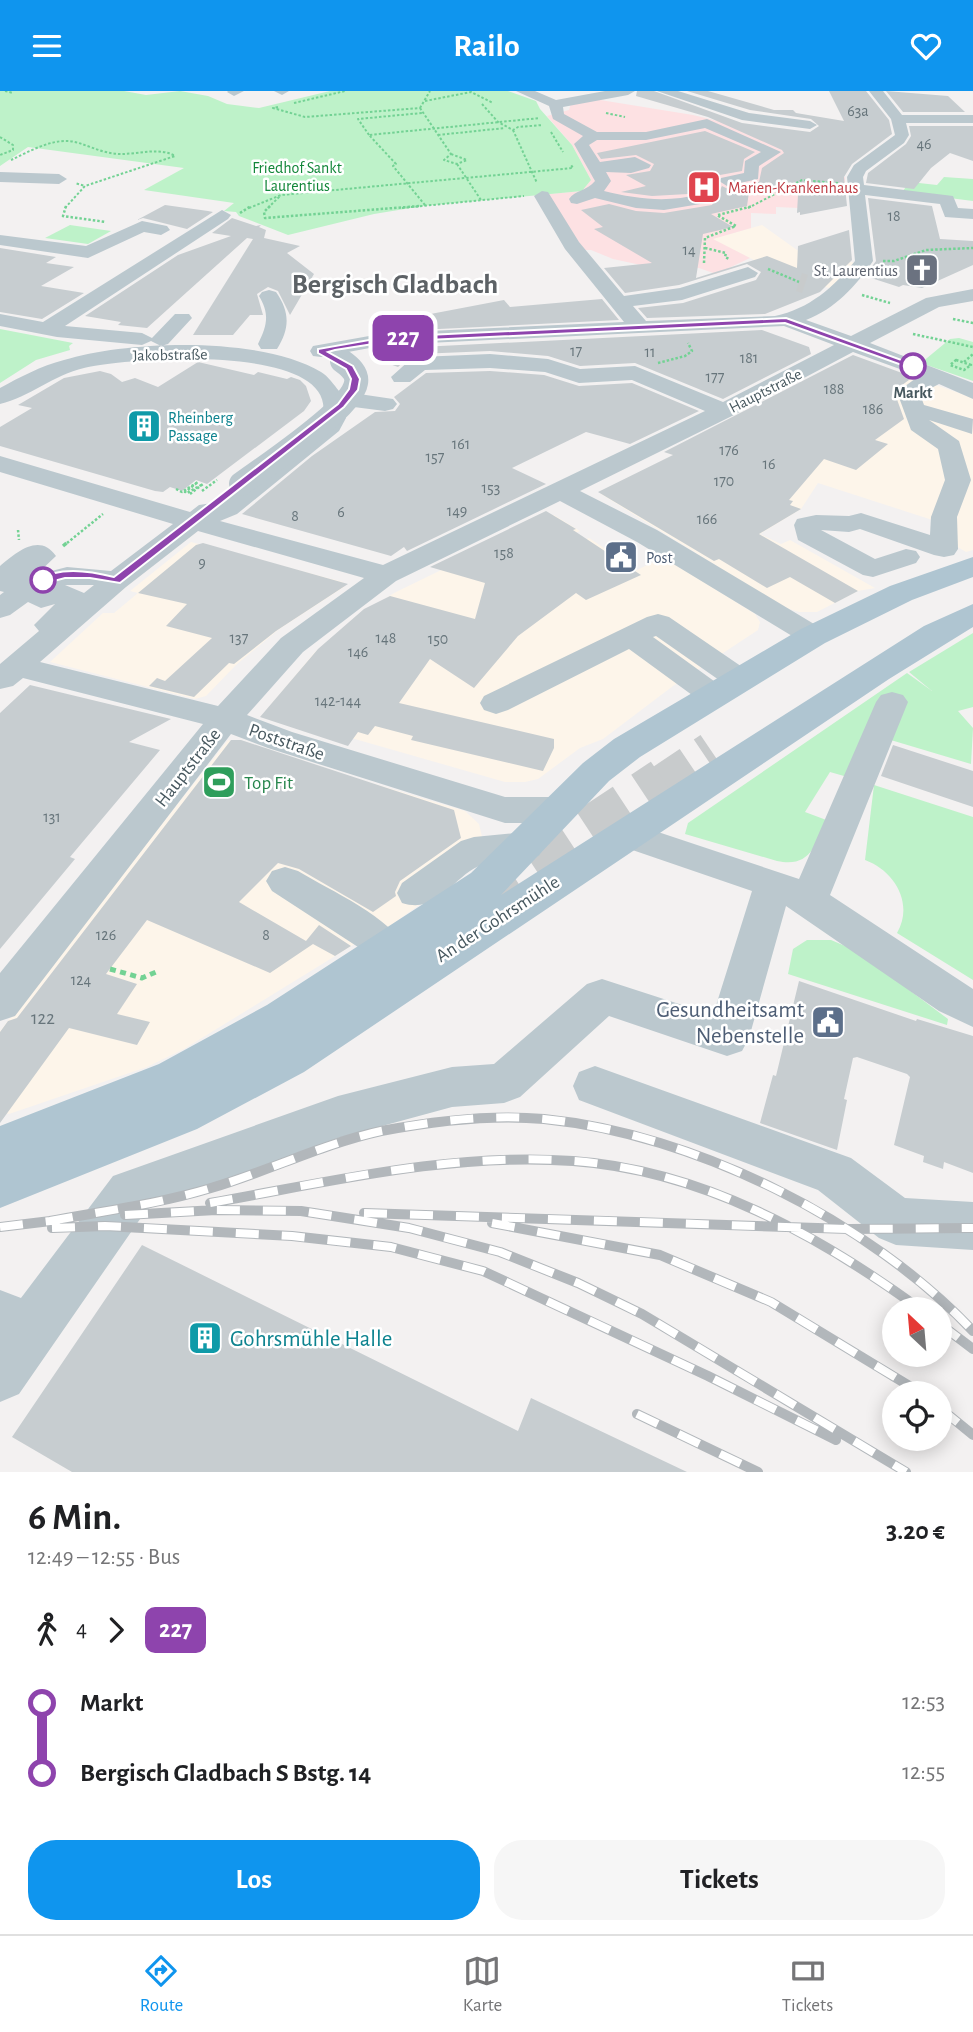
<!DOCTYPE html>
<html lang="de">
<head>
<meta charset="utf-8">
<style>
  body { margin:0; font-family:"Alegreya Sans",sans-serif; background:#f6f6f6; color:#202124; height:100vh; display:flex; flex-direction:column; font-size:26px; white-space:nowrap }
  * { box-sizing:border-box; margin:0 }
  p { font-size:23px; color:#757577 }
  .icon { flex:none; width:38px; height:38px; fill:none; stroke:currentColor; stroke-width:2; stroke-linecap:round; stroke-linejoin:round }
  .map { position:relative; height:1381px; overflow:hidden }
  .drawer { display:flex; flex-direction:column; background:#fff; flex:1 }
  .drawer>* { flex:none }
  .badge { padding:0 14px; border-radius:10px; font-size:24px; line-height:46px }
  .needle { width:46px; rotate:334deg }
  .buttons { position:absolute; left:882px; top:1206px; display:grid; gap:14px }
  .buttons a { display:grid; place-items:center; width:70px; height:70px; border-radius:50%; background:#fff; box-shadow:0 4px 18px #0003; font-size:35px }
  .map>.badge { position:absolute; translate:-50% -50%; box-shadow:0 0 0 4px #fff }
  .legs { display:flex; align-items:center; gap:10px; height:77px; padding:0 28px; font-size:23px }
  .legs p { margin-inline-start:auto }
  .head { display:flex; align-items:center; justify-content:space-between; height:119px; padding:0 28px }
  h1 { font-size:38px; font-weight:700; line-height:52px }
  .cta { display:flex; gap:14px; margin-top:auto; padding:14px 28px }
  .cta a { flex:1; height:80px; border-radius:28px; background:#0f95ee; color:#fff; font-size:28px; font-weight:700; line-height:80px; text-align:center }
  .cta a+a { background:#f6f6f6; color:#202124 }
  ul { padding:0 28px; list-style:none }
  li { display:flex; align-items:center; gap:24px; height:70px; font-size:26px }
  li i { display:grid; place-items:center; width:10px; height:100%; margin:0 9px; background:currentColor }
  li i::after { content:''; width:18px; height:18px; margin:-9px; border:5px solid; border-radius:50%; background:#fff }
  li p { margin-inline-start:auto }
  li:first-child i { background:linear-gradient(#0000 50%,currentColor 0) }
  li:last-child i { background:linear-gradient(currentColor 50%,#0000 0) }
  header { display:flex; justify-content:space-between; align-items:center; height:91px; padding:0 28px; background:#0f95ee; color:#fff; font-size:32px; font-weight:700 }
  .dock { display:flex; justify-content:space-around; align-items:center; height:98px; border-top:2px solid #e0e0e0; background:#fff; font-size:19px; color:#757577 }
  .dock a { display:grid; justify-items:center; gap:4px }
  .dock .selected { color:#0f95ee }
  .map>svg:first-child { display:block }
  .commercial { fill:#fdf5ea }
  .medical { fill:#fde1e3 }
  .green { fill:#bef2c9 }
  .building { fill:#c7cdd0 }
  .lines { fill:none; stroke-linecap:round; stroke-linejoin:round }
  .minor-tunnel { stroke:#c8cbcc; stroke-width:19; stroke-dasharray:19 10; stroke-linecap:butt }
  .major-tunnel-far1 { stroke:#c8cbcc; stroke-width:34; stroke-dasharray:34 17; stroke-linecap:butt }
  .major-tunnel { stroke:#c8cbcc; stroke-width:44; stroke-dasharray:44 22; stroke-linecap:butt }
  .path-far3 { stroke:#73d294; stroke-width:2; stroke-dasharray:2.5 2; stroke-linecap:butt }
  .path-far2 { stroke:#73d294; stroke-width:2.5; stroke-dasharray:2.5 2; stroke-linecap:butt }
  .path-far1 { stroke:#73d294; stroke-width:3.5; stroke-dasharray:4.5 3.5; stroke-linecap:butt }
  .path { stroke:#73d294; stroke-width:5; stroke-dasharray:6 4.5; stroke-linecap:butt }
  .minor { fill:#bbc8ce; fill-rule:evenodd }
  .major { fill:#afc5d1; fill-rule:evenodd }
  .rail-casing { stroke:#b2b7bb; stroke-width:10 }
  .rail { stroke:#fff; stroke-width:8; stroke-dasharray:23; stroke-linecap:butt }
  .minor-bridge { stroke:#bbc8ce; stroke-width:24 }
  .line-1 { fill:#8e44ad; stroke:#fff; stroke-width:2 }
  .stop-1-dot { fill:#fff; stroke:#8e44ad; stroke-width:3.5 }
  .labels { text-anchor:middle; stroke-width:5; stroke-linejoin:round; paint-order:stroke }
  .number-label { font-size:16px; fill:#67757b }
  .far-park-label { font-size:16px; fill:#128639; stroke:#fff }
  .far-health-label { font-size:16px; fill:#be3a42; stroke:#fff; text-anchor:start }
  .far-worship-label { font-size:16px; fill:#5b616d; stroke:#fff; text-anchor:end }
  .far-street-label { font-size:16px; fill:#47585f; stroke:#fff }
  .far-stop-label { font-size:16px; font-weight:bold; fill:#47585f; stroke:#fff }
  .far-culture-label { font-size:16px; fill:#0d838f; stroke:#fff; text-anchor:start }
  .far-service-label { font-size:16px; fill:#4e5e75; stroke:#fff; text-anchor:start }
  .street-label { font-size:19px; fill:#47585f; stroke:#fff }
  .leisure-label { font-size:19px; fill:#27864d; stroke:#fff; text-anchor:start }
  .near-number-label { font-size:19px; fill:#67757b }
  .near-service-label { font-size:23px; fill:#4e5e75; stroke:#fff; text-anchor:end }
  .near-culture-label { font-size:23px; fill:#0d838f; stroke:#fff; text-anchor:start }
  .far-town-label { font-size:28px; font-weight:bold; fill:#5d6266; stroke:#fff }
</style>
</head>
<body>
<header><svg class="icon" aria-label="menu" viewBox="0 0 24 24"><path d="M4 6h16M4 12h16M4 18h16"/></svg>Railo<svg class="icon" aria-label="heart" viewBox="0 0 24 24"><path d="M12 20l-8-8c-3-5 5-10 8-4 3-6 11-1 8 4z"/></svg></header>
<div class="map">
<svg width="973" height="1381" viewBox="0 0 973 1381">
  <rect width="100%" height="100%" fill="#f3f1f1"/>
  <!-- commercial -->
  <path class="commercial" d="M762,134L797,159L856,172L839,199L797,190L711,148Z
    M873,272L973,307V459L966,461L949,451L954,436L818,392L801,418L760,443L781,453L790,449L875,497L858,500L817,521H799L783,516L601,403L702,349Z
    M554,424L580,440L550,453L516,478L589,447L637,479L664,466L755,523L760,531L758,539L673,595L603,648L580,657L538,688L525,691H505L264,622L314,562L350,531L394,502Z
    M191,451L343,491L344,496L278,539L236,574L206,605L195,608L50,571L103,522H114L138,502L130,500Z
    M228,649L465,720L479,733L483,750L459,785L383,840L379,838L184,958L147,976L9,1023L0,1020V940Z"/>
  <!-- medical -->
  <path class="medical" d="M594,8L693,24L730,33L802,68L828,85L845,86V93L823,92L799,117L776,116V123L751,122V137L713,148L750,167L716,183L699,177L650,176L613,168L591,159H584L548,103L582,100L591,89L572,54L547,25L569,19L571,12Z"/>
  <!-- green -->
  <path class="green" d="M0,0H124L146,4L180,0L208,5L227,13L259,17L330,0H508L536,10L540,18L572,54L591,89L582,100L423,115L374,123L288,144L239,125L236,121L224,120L234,112L144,99L184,77L28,56L0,75Z
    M944,86L973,88V110L902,101L910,91L937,94Z
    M70,134L111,140L88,153L45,147Z
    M0,238L73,252L69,255L70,259L36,269L0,292Z
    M959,247L973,251V290L921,272L950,248Z
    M973,542V616L958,620L973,637L971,673L884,647L851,687L830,681L805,721L829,730C814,755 810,777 777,770L685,743L688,732L907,582L932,600L909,581Z
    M874,694L973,726V889L897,842C914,813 895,780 865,769Z
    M807,849H831L857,860L948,928L947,934L788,883L793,858Z"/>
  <!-- building -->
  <path class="building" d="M637,0H654L742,32L810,41L819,35L811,28L750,19L687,0H708L774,19H793L796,22L844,30L829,0H866L889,29L892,43L852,73L844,86L847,115L800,124V121L797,122L798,104L768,98L749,101L747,115L711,123L733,136L703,143L696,187L767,165L797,177L798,155L849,139L852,169L820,201L765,223L647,227L638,217L683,212L756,189L761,181L747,173L679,194L625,202L604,177L652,172L594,138L603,136L581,119L609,113L636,120L664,122L712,114L722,95L728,98L759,91L762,77L784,62L782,59L708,26L636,5Z
    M886,0L948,5L965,21H903Z
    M909,35H973V70L950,62L931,77L914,98L866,92L868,82L906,53L911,45Z
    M705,40L755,61L744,68L742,80L720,84L717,88L711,86L701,91L698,101L688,103L652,105L621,101L646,95L626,84L650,80L654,73L636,64L601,68L597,62Z
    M868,107L932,115L940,148L973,150V174L922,197L903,194L899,196L865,185L876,170Z
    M165,114L208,120L213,121L187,138L143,127L137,129Z
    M232,127L256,135L261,134L259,136L266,139L264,147L300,155L287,162L314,183L290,224L278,200L268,196L257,203L263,224H250L233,244H193L253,148L247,147L147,237L118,234L121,231L85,225L178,164L231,145L212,142Z
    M0,157L56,166L46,172L74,176L41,195L84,202L42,228L0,221Z
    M602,208L619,229L378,241L376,226L416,220L420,225L504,209L510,216Z
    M762,239L809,256L811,263L723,308L635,272L580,275L548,265L490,260L418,263L409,266L398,276L381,270L380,258Z
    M853,264L913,286L894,300L904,328L875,349L888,353L856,379L824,368L789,409L793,410L790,414L801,418L759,443L858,500L835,512L790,486L767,497L719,468L714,470L598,401L673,364L664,361Z
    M198,271L254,284L258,281L287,288L291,286L300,289L306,295L311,310L304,320L207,393L196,389L182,400L170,396L163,401L155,400L0,355V336L32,317L18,314L64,287L100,280L111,283L122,291L135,287L158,296Z
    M490,280L544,284L579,295L632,292L699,320L630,353L586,341L512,377L546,393L407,460L404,456L391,465L242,423L312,365L375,321L395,320L400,313L394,306L426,282Z
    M546,420L576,438L573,439L641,484L586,509L576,502L518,545L474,597L430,568L399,612L554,648V657L543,680L411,649L413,645L375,635L368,644L358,641L348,655L260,626L318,558L364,518L390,505L475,528L485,492L430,476Z
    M203,452L348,493L276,540L234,573L229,572L194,606L149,595L157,587L165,590L212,547L166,535L187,513L138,502L196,454Z
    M30,594L171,628L129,651L160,659L70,766L75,768L0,858V622Z
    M231,649H241L454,719L461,747L400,790L395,801L396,805L373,821L299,778L278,772L239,811L306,850L319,834L351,855L335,865L313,853L270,882L147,829L106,883L137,893L117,923L150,931L137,954L69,937L0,1032V941L8,930L17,927Z
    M893,654L973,680V716L881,685Z
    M799,890L916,930L917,928L973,945V1082L944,1071L943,1078L923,1071L924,1065L894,1054L910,986L907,983L857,966L853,967L844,1008L847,1009L837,1059L760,1032L773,984L776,985Z
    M142,1154L518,1340L531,1307L687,1381H72L12,1346Z"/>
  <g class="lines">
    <!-- minor-tunnel -->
    <path class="minor-tunnel" d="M799,191L805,193"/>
    <!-- major-tunnel-far1 -->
    <path class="major-tunnel-far1" d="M661,691L710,658"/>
    <!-- major-tunnel -->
    <path class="major-tunnel" d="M478,811L663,689"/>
    <!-- path-far3 -->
    <path class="path-far3" d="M5,0L13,2
      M425,10L471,1L493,12
      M294,12L345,0
      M482,13L498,31L513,39L518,36L543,34
      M278,16L273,17L305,26L420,17
      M420,17L451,63
      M420,17L430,0
      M606,22L625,26
      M513,39L537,92
      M551,41L563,61
      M369,44L358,28L422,22
      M438,44L505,37
      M0,46L13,54V59L0,64
      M451,63L467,69L457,73L444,69Z
      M11,69C28,61 49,49 68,50C84,51 100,63 121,63C139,63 160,56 175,65L85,95
      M457,73L481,109
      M425,114L393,75L396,73L369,44L540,27
      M65,117L85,95L75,92
      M249,117L281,104L573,77L571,74
      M268,117L280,105
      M402,117L524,105
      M748,117L802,89L838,92"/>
    <!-- path-far2 -->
    <path class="path-far2" d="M66,115L63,125L106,131
      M270,115L264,121L265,127L420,115
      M240,122L251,115
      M718,124L753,115
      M705,157L726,162L725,166L729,168
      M883,170H894L926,159L973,157
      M704,172L705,147L736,135L717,124
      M768,178L799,191
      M862,204L890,212
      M953,228L973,232
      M913,243L973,256
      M956,269L971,274L964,279L950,274Z
      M964,271L973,263
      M658,272L685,265L692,260L688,252
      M176,398L182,401L198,391L185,401L187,402L203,393L190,403
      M202,400L217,389
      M18,439L19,449
      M67,452L103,423"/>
    <!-- path-far1 -->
    <path class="path-far1" d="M63,455L69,450"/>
    <!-- path -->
    <path class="path" d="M110,878L142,887L156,881"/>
    <!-- minor -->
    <path class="minor" d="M244,0L234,5L227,1L228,0Z
      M274,0H289L282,4Z
      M516,0H535L556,9L605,0H635L628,4L563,16L564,23L597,41H646L707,28L781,61L759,75L758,88L727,95L719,90L721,87L744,82L745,70L761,61L705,37L646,49H597L589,54L600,71L635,66L651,74L649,77L631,82L606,81L611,90L604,100C636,108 668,112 700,103L702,93L712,88L720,93L717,97L718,101L712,111L664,119L636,117L595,107L577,113L571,112L569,108C575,99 587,100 595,90L574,53L583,45L553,28L549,15Z
      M657,0H678L749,22L810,30L817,34L810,38L742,29Z
      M869,0H883L902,24H973V32H906L909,44L904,52L866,80L863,86L864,94L953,105L958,117L973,118V128L945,126L940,113L865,104L873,170C856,195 835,218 806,229L851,245L926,207L973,198V210L939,216L870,252L973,292V308L939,293L920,303L924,314L973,328L972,343L929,329L959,350L971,389L957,426L958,458L954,464L944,466L934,464L860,438L849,441L821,439L875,468L906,458L916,460L920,466L916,472L873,486L863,484L798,449L794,434L797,428L816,424L849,425L861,422L930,444L931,426L945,389L938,358L911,339L897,301L919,285L853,261L732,325L580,400L657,439L824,539L828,545L824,551L813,554L802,551L637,451L560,410L396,490L303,561L247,624L292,641L505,706H559L572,710L577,719L572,728L559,732H505L268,657L231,643L15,925L0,930V882L203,633L23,587L13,595L0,598V573L39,540L34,534L55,513L41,517L28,511L10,524L0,527V504L4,501L0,500V475C16,462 39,441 56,465L36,484L67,476L111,480L173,433L0,381V365L190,421L199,414L219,411L321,331C350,249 123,267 84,277C54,284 29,306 0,313V297C20,286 41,275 64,269C129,249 261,245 321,281C328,285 334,294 339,300L393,308L397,313L393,318L385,320L346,315V327L339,340L237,423L220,430L383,474L705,320L632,289L579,292L545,281L490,277L425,279L410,291H394L391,286L411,268L419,266L490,263L548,268L580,278L635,275L723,311L834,254L784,235L386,254L321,266L313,265L310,260L313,255L386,242L624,231L565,158L534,105L542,100L548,101L579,151L624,205L680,197L748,176L758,182L755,186L682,209L633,215L646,230L775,225C809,218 834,196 855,170L847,86L854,74L895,44L891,28ZM198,440L364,487L281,547L218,615L40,571L126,496ZM65,494H94L84,502Z
      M0,81L59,83L67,88L59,93L0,91Z
      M222,119L231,124L228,128L65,235L142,242L152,247L175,223H189L192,227L168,253L161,255L151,250L142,254L57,246L0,235V223L43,231Z
      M142,130L167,135L170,139L161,144L144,141L88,167L0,154V144L86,155Z
      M269,199L276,201C290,221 290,237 277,258H261L258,253C267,235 270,223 259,205L262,201Z
      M658,523L669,526L751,582L756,589L751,596L740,599L729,596L656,545L653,546L725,598L730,605L725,612L714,615L703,612L629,558L508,619L496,623L484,619L480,612L484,605L647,526Z
      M892,601L903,604L908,611L830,804L973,898V936L939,920L786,815L749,947L742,960L727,965L609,925L520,1006L504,1012L452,1016L338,1047L147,1118L19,1303L0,1311V1199L21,1207L113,1085L338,1005L452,976L494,973L587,893L602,888L713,924L752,800L612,752L607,743L612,734L625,730L799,788L876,611L881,604Z
      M526,741L539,745L545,755L539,765C521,770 501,767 484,773C453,783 440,824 402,812L397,802L402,792L461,750L474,746Z
      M285,776L298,780C331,800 391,826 408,860L402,871L388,876L374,871L358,856L272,800L266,790L272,780Z
      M595,975L851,1067L905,1107L973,1111V1159L896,1154L879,1147L818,1099L579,1009L573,995L579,981Z"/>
    <!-- major -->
    <path class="major" d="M973,466V486L912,509L825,552L640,666L609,690L501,804L924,535L973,513V536L889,588L304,981L197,1038L0,1117V1035L159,973L267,914L471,782L583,672L614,648L801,538L890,495Z"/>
    <!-- rail casing -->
    <g class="rail-casing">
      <path id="rail" d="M210,1112C329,1091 451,1061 573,1070C701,1079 818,1144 920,1218
        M364,1122L849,1138L973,1137
        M125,1124L216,1119L301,1120L409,1137L500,1161L578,1192L642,1223L906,1381
        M50,1130C104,1120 158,1113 211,1097C269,1080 322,1053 381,1040C434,1030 490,1023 544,1028C695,1043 869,1130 973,1240
        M492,1132L660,1164L771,1211L921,1302
        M0,1136L59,1129
        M52,1137L105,1135L292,1145L391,1156L483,1180L708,1285L836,1349
        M940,1233L973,1258
        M940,1317L973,1344
        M637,1323L758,1381"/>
    </g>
    <!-- rail -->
    <use href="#rail" class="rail"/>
    <!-- minor-bridge -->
    <path class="minor-bridge" d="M241,393C264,376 352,318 356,292C358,282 349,275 342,270"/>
  </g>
  <!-- line-1 -->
  <path class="line-1" d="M786,227L918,275L910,277L785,232L386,251L335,259L328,261L353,275L360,288L358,299L344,316L120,492L90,487H65L43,493L38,489C59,475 91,480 114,486L338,313L349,298L351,288L346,278L318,262V258L386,246Z"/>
  <!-- icons -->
  <defs>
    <g id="hospital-square" transform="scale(1.75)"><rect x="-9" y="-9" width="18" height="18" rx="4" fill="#e0444e" stroke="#fff"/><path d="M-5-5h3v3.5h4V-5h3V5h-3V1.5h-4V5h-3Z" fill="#fff"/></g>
    <g id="church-square" transform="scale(1.75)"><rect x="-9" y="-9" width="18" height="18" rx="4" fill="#6b7280" stroke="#fff"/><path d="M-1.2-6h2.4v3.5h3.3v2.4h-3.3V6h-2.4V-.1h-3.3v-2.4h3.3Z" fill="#fff"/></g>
    <g id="building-square" transform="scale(1.75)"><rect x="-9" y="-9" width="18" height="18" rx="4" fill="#0f9aa8" stroke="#fff"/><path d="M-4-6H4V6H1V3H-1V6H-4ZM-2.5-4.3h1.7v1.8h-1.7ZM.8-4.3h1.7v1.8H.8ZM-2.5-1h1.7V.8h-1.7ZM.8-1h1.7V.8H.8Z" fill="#fff"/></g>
    <g id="civic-square" transform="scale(1.75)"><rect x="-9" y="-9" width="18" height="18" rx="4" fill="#5c6f8a" stroke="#fff"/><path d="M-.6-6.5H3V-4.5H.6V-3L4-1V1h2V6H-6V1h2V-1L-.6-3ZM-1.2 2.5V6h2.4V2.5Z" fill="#fff"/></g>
    <g id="stadium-square" transform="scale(1.75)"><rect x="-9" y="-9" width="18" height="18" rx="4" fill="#2e9e5b" stroke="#fff"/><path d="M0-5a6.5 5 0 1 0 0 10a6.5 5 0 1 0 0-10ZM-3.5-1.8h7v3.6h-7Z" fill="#fff"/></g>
  </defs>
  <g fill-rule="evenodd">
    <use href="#hospital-square" x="704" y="96"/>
    <use href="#church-square" x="922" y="179"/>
    <use href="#building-square" x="144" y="335"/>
    <use href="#civic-square" x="621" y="466"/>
    <use href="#stadium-square" x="219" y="691"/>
    <use href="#civic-square" x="828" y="931"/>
    <use href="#building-square" x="205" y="1247"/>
  </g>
  <!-- markers -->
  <g class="stop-1-dot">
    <circle cx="913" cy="275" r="12"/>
    <circle cx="43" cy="489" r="12"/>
  </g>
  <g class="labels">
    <!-- number labels -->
    <g class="number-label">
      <text x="858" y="25">63a</text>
      <text x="924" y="58">46</text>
      <text x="894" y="130">18</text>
      <text x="689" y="164">14</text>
      <text x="576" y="265">17</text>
      <text x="650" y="266">11</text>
      <text x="749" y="272">181</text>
      <text x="715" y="291">177</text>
      <text x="834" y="303">188</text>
      <text x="873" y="323">186</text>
      <text x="461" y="358">161</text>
      <text x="729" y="364">176</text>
      <text x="435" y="371">157</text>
      <text x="769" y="378">16</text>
      <text x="724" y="395">170</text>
      <text x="491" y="402">153</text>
      <text x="457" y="425">149</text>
      <text x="341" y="426">6</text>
      <text x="295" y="430">8</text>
      <text x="707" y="433">166</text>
      <text x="504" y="467">158</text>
      <text x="202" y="477">9</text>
      <text x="239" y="552">137</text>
      <text x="386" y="552">148</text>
      <text x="438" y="553">150</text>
      <text x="358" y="566">146</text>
      <text x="338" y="615">142-144</text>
      <text x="52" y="731">131</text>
      <text x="106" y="849">126</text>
      <text x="266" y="849">8</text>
      <text x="81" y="894">124</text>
    </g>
    <!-- far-park labels -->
    <g class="far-park-label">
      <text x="297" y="82">Friedhof Sankt<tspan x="297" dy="18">Laurentius</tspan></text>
    </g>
    <!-- far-health labels -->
    <g class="far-health-label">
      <text x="728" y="102">Marien-Krankenhaus</text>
    </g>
    <!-- far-worship labels -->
    <g class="far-worship-label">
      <text x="898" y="185">St. Laurentius</text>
    </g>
    <!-- far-street labels -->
    <g class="far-street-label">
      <text transform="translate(170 263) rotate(-1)" y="6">Jakobstraße</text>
      <text transform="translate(765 299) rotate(-27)" y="6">Hauptstraße</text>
    </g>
    <!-- far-stop labels -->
    <g class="far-stop-label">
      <text x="913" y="307">Markt</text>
    </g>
    <!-- far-culture labels -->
    <g class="far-culture-label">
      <text x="168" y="332">Rheinberg<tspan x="168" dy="18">Passage</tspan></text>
    </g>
    <!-- far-service labels -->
    <g class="far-service-label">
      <text x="646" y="472">Post</text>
    </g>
    <!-- street labels -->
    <g class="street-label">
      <text transform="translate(287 650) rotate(19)" y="7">Poststraße</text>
      <text transform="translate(187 676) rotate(-52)" y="7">Hauptstraße</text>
      <text transform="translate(497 827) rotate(-33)" y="7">An der Gohrsmühle</text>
    </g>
    <!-- leisure labels -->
    <g class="leisure-label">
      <text x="244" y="698">Top Fit</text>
    </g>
    <!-- near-number labels -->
    <g class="near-number-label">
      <text x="43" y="933">122</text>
    </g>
    <!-- near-service labels -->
    <g class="near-service-label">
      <text x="804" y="926">Gesundheitsamt<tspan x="804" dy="26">Nebenstelle</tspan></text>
    </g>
    <!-- near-culture labels -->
    <g class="near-culture-label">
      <text x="230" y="1255">Gohrsmühle Halle</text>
    </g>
    <!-- far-town labels -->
    <g class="far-town-label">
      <text x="395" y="202">Bergisch Gladbach</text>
    </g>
  </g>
</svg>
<div class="buttons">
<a><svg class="needle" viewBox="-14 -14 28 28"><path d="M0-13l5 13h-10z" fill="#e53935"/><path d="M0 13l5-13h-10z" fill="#757577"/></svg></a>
<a><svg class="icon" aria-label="locate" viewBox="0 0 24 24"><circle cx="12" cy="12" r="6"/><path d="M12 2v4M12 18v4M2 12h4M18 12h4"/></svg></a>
</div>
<b class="badge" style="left:403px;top:247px;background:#8e44ad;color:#fff">227</b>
</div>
<section class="drawer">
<div class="head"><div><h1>6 Min.</h1><p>12:49 – 12:55 · Bus</p></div><b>3.20 €</b></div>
<div class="legs"><svg class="icon" aria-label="walk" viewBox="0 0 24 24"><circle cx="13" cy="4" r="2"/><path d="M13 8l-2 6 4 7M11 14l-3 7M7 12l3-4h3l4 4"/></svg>4<svg class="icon" aria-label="forward" viewBox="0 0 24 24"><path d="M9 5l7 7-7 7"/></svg><b class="badge" style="background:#8e44ad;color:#fff">227</b></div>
<ul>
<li><i style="color:#8e44ad"></i><b>Markt</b><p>12:53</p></li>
<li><i style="color:#8e44ad"></i><b>Bergisch Gladbach S Bstg. 14</b><p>12:55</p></li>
</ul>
<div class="cta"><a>Los</a><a>Tickets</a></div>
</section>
<nav class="dock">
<a class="selected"><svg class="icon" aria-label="directions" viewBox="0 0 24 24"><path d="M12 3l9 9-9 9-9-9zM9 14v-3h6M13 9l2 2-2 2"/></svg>Route</a>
<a><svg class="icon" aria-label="map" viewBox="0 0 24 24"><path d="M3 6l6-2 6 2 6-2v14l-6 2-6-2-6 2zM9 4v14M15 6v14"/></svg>Karte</a>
<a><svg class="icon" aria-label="tickets" viewBox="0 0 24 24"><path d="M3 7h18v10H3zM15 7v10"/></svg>Tickets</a>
</nav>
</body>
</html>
